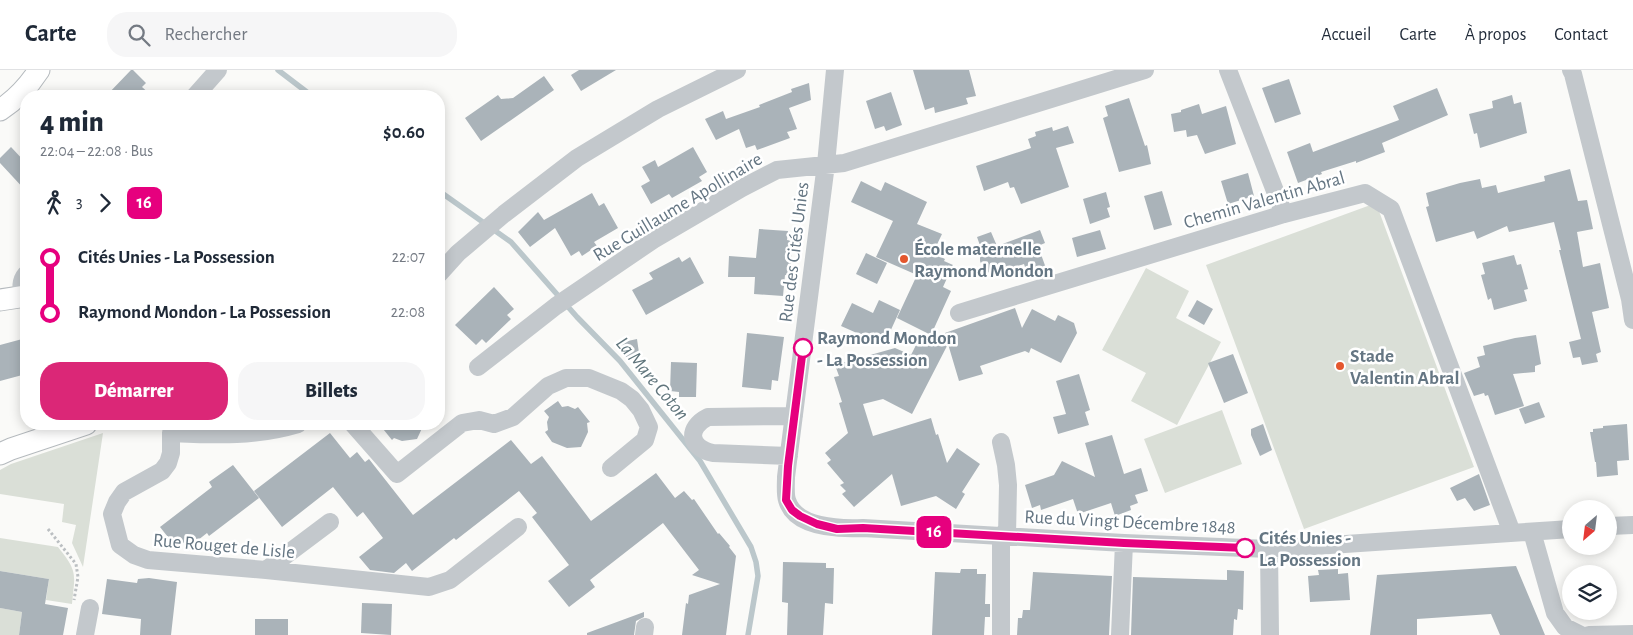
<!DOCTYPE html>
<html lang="fr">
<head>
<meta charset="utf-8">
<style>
  body { margin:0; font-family:"Alegreya Sans",sans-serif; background:#f6f6f7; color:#1f2937; height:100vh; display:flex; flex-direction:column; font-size:19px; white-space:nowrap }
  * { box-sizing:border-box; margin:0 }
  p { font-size:16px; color:#747a83 }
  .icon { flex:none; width:28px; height:28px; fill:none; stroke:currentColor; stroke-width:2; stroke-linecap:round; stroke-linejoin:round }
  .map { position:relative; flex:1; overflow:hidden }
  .drawer { position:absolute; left:20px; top:20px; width:425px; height:340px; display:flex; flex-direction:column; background:#fff; border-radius:20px; box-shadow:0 2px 12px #0003 }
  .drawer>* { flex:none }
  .badge { padding:0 10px; border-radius:8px; font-size:18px; line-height:32px }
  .needle { width:32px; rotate:208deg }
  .tools { position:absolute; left:1562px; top:430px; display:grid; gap:10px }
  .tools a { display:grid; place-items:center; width:55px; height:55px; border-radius:50%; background:#fff; box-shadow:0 2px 12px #0003; font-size:25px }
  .map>.badge { position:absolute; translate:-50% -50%; box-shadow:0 0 0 2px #fff }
  .legs { display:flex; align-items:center; gap:8px; height:55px; padding:0 20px; font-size:16px }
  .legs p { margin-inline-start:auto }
  .headline { display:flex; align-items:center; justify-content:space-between; height:85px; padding:0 20px }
  h1 { font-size:28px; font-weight:800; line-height:38px }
  .button { display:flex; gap:10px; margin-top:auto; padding:10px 20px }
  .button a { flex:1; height:58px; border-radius:20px; background:#db2777; color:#fff; font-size:20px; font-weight:800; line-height:58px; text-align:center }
  .button a+a { background:#f6f6f7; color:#1f2937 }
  ul { padding:0 20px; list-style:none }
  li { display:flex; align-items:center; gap:18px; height:55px; font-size:19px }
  li i { display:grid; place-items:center; width:8px; height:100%; margin:0 6px; background:currentColor }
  li i::after { content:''; width:12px; height:12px; margin:-6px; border:4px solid; border-radius:50%; background:#fff }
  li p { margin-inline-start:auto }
  li:first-child i { background:linear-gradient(#0000 50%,currentColor 0) }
  li:last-child i { background:linear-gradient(currentColor 50%,#0000 0) }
  header { display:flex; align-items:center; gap:30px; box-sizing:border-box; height:70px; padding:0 25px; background:#fff; border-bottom:1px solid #e0e1e3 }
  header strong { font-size:24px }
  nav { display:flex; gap:28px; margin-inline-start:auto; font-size:18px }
  .search { width:350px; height:45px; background:#f6f6f7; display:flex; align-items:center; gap:12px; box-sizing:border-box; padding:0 18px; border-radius:20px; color:#747a83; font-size:19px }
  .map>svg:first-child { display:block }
  .green { fill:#dadfd7 }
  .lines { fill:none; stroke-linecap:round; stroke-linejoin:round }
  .stream { stroke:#bbc7cb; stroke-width:5.5 }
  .building { fill:#aab3b9 }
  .major-casing { stroke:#b5babe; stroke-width:23 }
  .path { stroke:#bbbfc2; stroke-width:3; stroke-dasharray:2.5 2.5; stroke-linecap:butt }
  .minor { stroke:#c3c8cc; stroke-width:18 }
  .major { stroke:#fff; stroke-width:21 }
  .line-1-casing { stroke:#fff; stroke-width:11 }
  .line-1 { stroke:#e6007e; stroke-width:8 }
  .poi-dot { fill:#e4572e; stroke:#fff; stroke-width:2 }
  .stop-1-dot { fill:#fff; stroke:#e6007e; stroke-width:2.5 }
  .labels { text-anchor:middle; stroke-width:5; stroke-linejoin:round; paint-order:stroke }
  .street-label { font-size:19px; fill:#657683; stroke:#fff }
  .poi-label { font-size:19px; font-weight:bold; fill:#657683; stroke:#fff; text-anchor:start }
  .stop-label { font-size:19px; font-weight:bold; fill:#657683; stroke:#fff; text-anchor:start }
  .water-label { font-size:20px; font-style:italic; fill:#60757c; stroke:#fff }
</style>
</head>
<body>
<header>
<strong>Carte</strong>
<div class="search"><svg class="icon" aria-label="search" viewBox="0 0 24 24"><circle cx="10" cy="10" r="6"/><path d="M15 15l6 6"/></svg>Rechercher</div>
<nav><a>Accueil</a><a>Carte</a><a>À propos</a><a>Contact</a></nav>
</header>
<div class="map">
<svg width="1633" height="565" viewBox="0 0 1633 565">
  <rect width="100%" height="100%" fill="#fafaf8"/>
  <!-- green -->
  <path class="green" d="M1376,133L1474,397L1304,459L1206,195Z
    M1146,198L1189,221L1176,248L1221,272L1177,355L1131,331L1146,303L1102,280Z
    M1222,340L1242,394L1165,423L1144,369Z
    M103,363L83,497L72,473L76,455L62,452L64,434L0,424V400L11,394Z
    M0,468L58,477C78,502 75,503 72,534L46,530L49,509L0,501Z
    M0,538L22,542L19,565H0Z"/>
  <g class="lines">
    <!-- stream -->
    <path class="stream" d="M278,0L312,26
      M439,121L511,172L577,247L620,291L700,391L751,477L756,492L758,506L748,565"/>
  </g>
  <!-- building -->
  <path class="building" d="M131,0H133L146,13L142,17L152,26H106Z
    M579,0H616L581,21L571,5Z
    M913,0H969L976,26L966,28L968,34L935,43L934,37L925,40Z
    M544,6L554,20L481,71L465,48L498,25L501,29L513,28Z
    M1289,9L1301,44L1275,53L1262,18Z
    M809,13L811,30L789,38L797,59L787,62L790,68L757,80L755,75L746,78L739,59L716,70L705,49L723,41L726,49L760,37L759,35L792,22L791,19Z
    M1437,18L1448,45L1382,73L1385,82L1356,93V91L1321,102L1322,104L1298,113L1287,82L1310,73L1313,82L1399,50L1393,36Z
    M891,22L902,55L886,61L884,56L875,59L866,31Z
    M1512,25L1514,34L1521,32L1527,63L1480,78L1477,63L1474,64L1469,44L1493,38L1492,31Z
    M1129,28L1145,76L1147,75L1151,94L1119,102L1103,48L1108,46L1105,36Z
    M1199,34L1202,44L1226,36L1236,74L1205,84L1197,65L1187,67L1186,60L1174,62L1171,44L1181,42V40Z
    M1068,56L1074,73L1056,78L1069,117L1021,134L1014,117L1010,118L1008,112L984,121L976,96L1031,78L1028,69L1036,66L1035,62L1052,57L1053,61Z
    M11,77L26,93V121L0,93V88Z
    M693,77L707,102L699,107L702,111L672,128L669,124L651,134L641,116L650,111L642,97L655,90L658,97Z
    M1570,99L1578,131L1587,130L1593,159L1577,162L1583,197L1600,193L1609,238L1592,242L1601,282L1596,284L1598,292L1582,295L1580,287L1573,288L1569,272L1581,269L1559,180H1561L1554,152L1509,162L1507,156L1477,169L1474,161L1436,172L1426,137L1429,136L1426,123L1460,113L1480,109L1482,118L1496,115L1498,123L1545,111L1544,106Z
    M1248,103L1254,126L1228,134L1221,111Z
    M861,111L881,121L885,112L927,132L917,154L942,164L933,183L945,189L944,191L953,195L943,217L951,221L931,265L897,248L917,205L876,187L893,151L851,132Z
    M1162,121L1172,155L1154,160L1144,126Z
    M1106,122L1110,137L1107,138L1110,147L1090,154L1083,129Z
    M592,123L599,136L604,133L618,158L594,172L597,176L582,186L579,181L571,186L555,158L530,177L518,162L538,142L544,150Z
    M759,159L788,161L787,170L792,171L790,206L785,205L783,226L754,224L755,207H728L729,186L756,188Z
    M1040,160L1045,173L1038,176L1047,201L1034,206H1028L1024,194L996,204L995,201L985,203L980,191V185L983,184L977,167L991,162L997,176Z
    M1100,160L1106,179L1077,187L1072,168Z
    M866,183L887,193L877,214L856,204Z
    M1514,185L1517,195L1521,194L1528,219L1524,220L1527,231L1494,240L1491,228L1488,230L1481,205L1485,204L1482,193Z
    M679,187L682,192L690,187L704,213L646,245L632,220L653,209L649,203Z
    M494,217L514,239L507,245L511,249L486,273L482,269L476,275L455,255Z
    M879,230L900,240L884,275L841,256L852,233L873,243Z
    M1197,230L1213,239L1204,255L1188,246Z
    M1015,238L1022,258L1032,239L1055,251L1058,245L1074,253L1077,263L1061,293L1031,278L1029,283L1025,281L980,296L983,304L959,311L948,274L912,344L883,329L863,334L873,366L931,348L936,365L938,364L947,393L957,378L980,394L962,422L965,424L956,439L936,426L901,436L892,404L854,437L842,424L846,421L840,415L844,413L827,393L831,390L825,383L848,363L839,333L842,332L834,307L839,306L835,295L895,278L911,285L917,273Z
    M747,263L784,267L778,311L772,310L771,320L742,317Z
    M1536,265L1541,294L1535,296V302L1513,304L1524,336L1495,345L1488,325L1485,326L1484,323L1474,326L1464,303L1480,297L1477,287L1485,285L1483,276L1515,268Z
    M26,268V304L0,311V275Z
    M637,269L642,304L614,274Z
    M1233,284L1248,323L1224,333L1208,293Z
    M671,292L697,293L696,327H679V322L670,321Z
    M1079,304L1090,340L1085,342L1089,355L1058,364L1053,347L1066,344L1056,311Z
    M558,331L562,337L568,336L575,339L578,337L590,352L587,353L588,362L581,377L567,378L552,372L545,362L548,360L547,352L549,347L544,341Z
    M1539,332L1545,347L1525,354L1519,339Z
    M379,354H424L417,369L402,371L394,368L392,370Z
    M1263,354L1272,380L1260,386L1251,365V359Z
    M1627,354L1629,390L1617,391L1618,405L1597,407L1596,392H1595L1590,362H1593V359L1603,358V356Z
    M330,363L350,388L357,382L365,392L369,389L413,445L511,370L531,394L542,386L591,451L656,403L675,428L684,421L692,430L694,429L718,464L719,463L730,476L729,477L736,486L726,565H682L686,533L688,534L689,525L720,514L692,505L699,500L663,453L590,510L595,517L569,537L548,511L569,495L532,447L537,443L519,421L456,470L454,468L412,501L406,493L394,503L370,500L359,487L383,468L363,442L357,447L333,417L282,457L254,421Z
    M1112,365L1124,404L1141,398L1148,421L1135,425L1138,433L1130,436L1131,440L1115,446L1111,433L1078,444L1073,429L1041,440L1040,435L1032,438L1025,415L1054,405L1062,391L1095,407L1085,373Z
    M233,395L259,428L209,466L207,463L188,478L182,471L175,476L160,457L212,417L209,412Z
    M1479,404L1490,435L1474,441L1465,428L1457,431L1450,418Z
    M783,492L826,493V498H834L833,534L825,533L823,565H787L788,533L782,532Z
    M1516,496L1545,565H1500L1491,544L1417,549V565H1370L1377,505Z
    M961,499H977V504H986L985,534H990V547H985L984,565H932L935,502L960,503Z
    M1338,499V504L1348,503L1350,530L1310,532L1308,506L1319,505L1318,500Z
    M1227,500L1244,501L1243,540L1238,539L1237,550L1234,549L1233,565H1131L1133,507L1227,510Z
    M0,501L49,509L45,534L68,538L63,565H19L22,542L0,538Z
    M1033,502L1112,506L1109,565H1017L1018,548H1022L1023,540H1030Z
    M149,508L177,512L171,565H140L141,549L102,544L107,509L137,513L138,509Z
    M362,533L392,534L391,565L361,563Z
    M644,542V547L636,551L634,565H587V563Z
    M255,549H288V565H255Z"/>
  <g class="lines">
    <!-- major casing -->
    <g class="major-casing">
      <path id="major" d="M0,40C17,29 28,17 39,0
        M0,230L26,226
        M0,384L11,379L86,354"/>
    </g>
    <!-- path -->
    <path class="path" d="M439,226L444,221
      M48,459L76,494L78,507L74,530"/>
    <!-- minor -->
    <path class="minor" d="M835,0L826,94L786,407C786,414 785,424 787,430C795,458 840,459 863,458L1124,473L1269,479L1571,459
      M1228,0L1284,144
      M1571,0L1573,4L1630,229L1633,250
      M195,26L218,0
      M439,204L458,183L504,144L577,88L658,39L737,0
      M23,226C21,218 20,211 26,204
      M959,243L1284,144L1365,123L1391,139L1512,463
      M478,297L556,236L653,170L742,118L777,100L844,93L1145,0
      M353,354L397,404L462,353L479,350L494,354L513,347L548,316L566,308H589L621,321L632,329L641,340L649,357L645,370L611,398
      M171,363V383L168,393L162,401L124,422L117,432L112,444L120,475L134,485L148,490L266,500L429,517L450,510L518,457
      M171,363C217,365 254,367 298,354
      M1001,372L1006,395L1008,415L1007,466
      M789,386L713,383C689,378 686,358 708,347L794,346
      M1609,456L1633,455
      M1532,462L1555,543L1565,557L1581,565
      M1001,465V565
      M1269,479L1270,565
      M266,500L330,452
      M85,565L90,538
      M644,565L645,557
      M1120,565L1124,473
      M1589,565L1633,564"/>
    <!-- major -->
    <use href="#major" class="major"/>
  </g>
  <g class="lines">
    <!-- line-1 casing -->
    <g class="line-1-casing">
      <path id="line-1" d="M803,278L788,396L786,430L792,440L800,446L817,454L837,459L863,458L1124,473L1245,478"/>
    </g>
    <!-- line-1 -->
    <use href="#line-1" class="line-1"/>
  </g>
  <!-- markers -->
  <g class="poi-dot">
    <circle cx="904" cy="189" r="5"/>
    <circle cx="1340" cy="296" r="5"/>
  </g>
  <g class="stop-1-dot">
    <circle cx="803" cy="278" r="9"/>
    <circle cx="1245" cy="478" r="9"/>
  </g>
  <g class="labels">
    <!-- street labels -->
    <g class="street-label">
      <text transform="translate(1264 129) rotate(-16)" y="7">Chemin Valentin Abral</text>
      <text transform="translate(677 136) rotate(-31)" y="7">Rue Guillaume Apollinaire</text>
      <text transform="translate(793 182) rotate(-83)" y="7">Rue des Cités Unies</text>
      <text transform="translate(1130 451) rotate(3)" y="7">Rue du Vingt Décembre 1848</text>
      <text transform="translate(224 475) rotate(5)" y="7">Rue Rouget de Lisle</text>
    </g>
    <!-- poi labels -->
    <g class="poi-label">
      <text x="914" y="185">École maternelle<tspan x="914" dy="22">Raymond Mondon</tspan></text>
      <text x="1350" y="292">Stade<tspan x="1350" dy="22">Valentin Abral</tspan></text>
    </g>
    <!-- stop labels -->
    <g class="stop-label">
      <text x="817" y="274">Raymond Mondon<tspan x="817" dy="22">- La Possession</tspan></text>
      <text x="1259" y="474">Cités Unies -<tspan x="1259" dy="22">La Possession</tspan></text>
    </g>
    <!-- water labels -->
    <g class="water-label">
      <text transform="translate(653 308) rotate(50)" y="7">La Mare Coton</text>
    </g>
  </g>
</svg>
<div class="tools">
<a><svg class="needle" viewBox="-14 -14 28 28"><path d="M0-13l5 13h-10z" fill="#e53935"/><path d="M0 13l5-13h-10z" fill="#747a83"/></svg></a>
<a><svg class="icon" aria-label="layers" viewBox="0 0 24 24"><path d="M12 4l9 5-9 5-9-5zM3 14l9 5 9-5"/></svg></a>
</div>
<b class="badge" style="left:934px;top:462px;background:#e6007e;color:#fff">16</b>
<section class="drawer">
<div class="headline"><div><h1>4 min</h1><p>22:04 – 22:08 · Bus</p></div><b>$0.60</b></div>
<div class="legs"><svg class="icon" aria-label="walk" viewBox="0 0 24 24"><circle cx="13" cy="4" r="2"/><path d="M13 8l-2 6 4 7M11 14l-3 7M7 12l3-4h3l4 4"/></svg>3<svg class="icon" aria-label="forward" viewBox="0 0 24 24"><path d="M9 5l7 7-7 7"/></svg><b class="badge" style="background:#e6007e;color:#fff">16</b></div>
<ul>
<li><i style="color:#e6007e"></i><b>Cités Unies - La Possession</b><p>22:07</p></li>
<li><i style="color:#e6007e"></i><b>Raymond Mondon - La Possession</b><p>22:08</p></li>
</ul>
<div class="button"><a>Démarrer</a><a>Billets</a></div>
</section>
</div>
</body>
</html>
